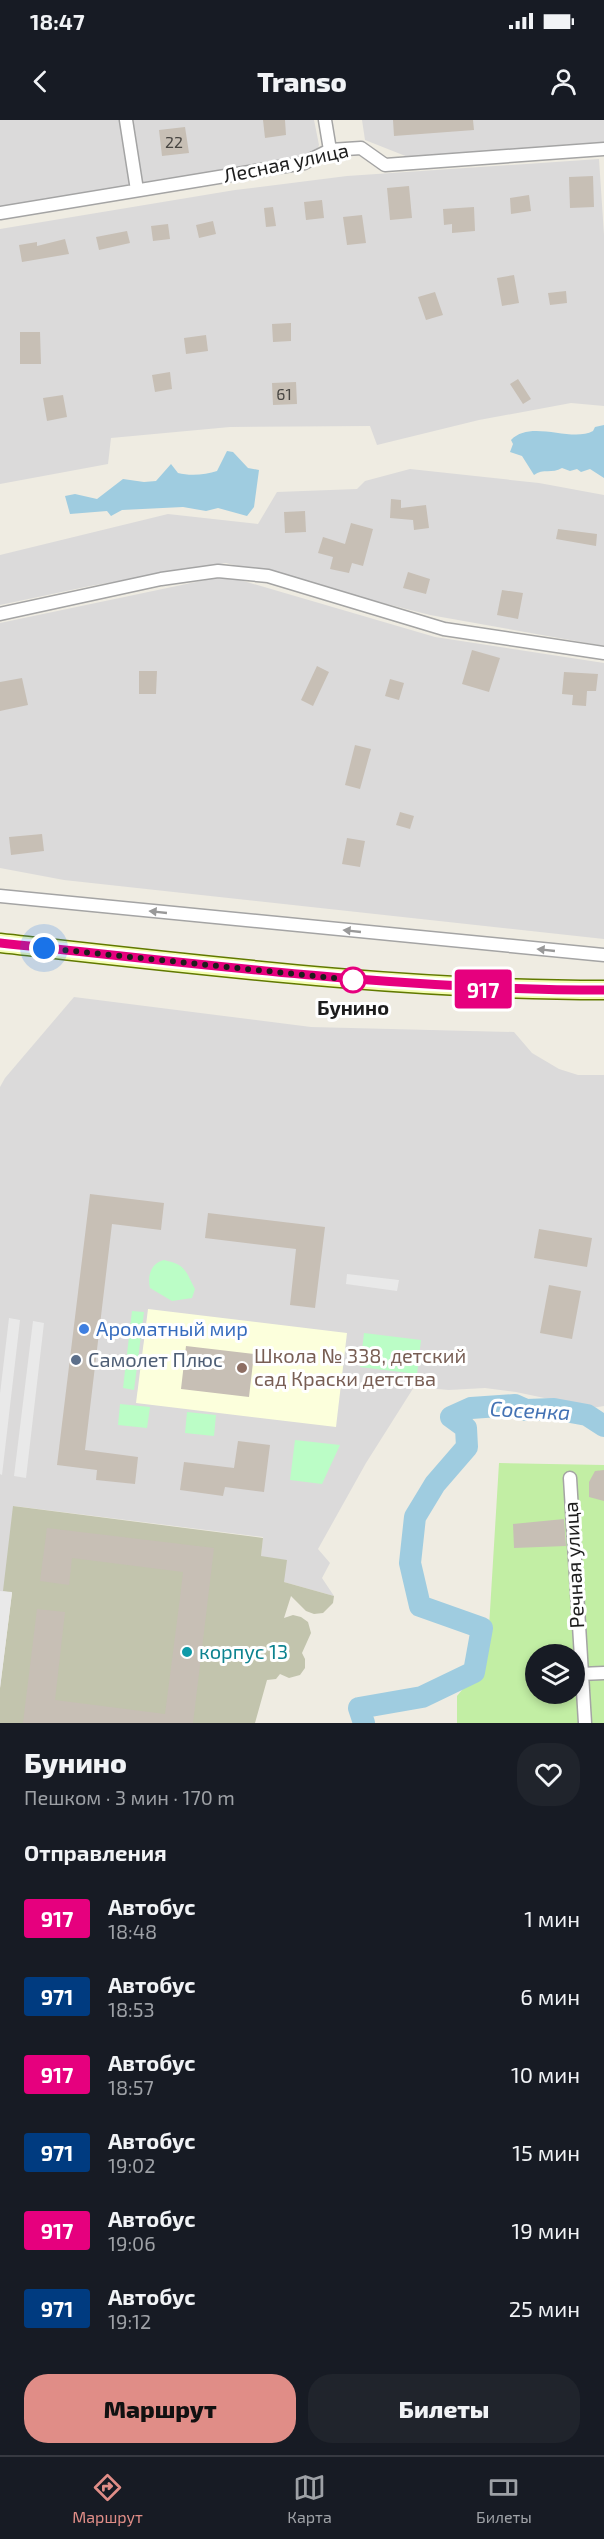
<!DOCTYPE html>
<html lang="ru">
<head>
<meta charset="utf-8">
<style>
  body { margin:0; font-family:"Exo 2",sans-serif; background:#20242c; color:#f1f3f6; height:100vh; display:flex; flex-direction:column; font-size:22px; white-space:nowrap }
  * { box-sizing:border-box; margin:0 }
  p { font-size:20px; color:#9ea1a6 }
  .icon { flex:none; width:33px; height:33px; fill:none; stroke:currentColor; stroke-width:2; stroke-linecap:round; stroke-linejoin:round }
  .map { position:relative; height:1603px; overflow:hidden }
  .details { display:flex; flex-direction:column; background:#171b24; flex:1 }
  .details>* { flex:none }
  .badge { padding:0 12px; border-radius:4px; font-size:21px; line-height:39px }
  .buttons { position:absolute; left:525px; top:1524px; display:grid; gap:12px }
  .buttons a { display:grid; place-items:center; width:60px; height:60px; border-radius:50%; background:#171b24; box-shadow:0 3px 9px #0003; font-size:30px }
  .you { position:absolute; width:30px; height:30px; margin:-15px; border:4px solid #fff; border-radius:50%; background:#1a73e8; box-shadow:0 0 0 9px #1a73e833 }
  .map>.badge { position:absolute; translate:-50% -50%; box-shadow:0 0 0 3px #fff }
  h2 { padding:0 24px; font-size:22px; line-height:54px }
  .round { display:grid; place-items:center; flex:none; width:63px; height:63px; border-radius:24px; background:#20242c }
  .overview { display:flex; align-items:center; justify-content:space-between; height:102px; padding:0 24px }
  h1 { font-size:28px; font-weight:800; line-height:45px }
  .action { display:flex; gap:12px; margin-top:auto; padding:12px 24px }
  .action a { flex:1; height:69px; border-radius:24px; background:#e08d87; color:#111; font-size:24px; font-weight:800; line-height:69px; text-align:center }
  .action a+a { background:#20242c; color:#f1f3f6 }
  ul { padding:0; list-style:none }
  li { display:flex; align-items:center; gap:18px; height:78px; padding:0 24px }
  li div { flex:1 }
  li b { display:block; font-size:22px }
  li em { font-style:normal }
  li .badge { min-width:66px; font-weight:700; text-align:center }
  .status { display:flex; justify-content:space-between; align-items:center; height:42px; padding:0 30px; background:#171b24; direction:ltr }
  .status svg { height:16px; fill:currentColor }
  header { display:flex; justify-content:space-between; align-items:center; height:78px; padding:0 24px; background:#171b24; font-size:27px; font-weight:800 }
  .tabs { display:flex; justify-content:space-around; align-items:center; height:84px; border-top:2px solid #363941; background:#171b24; font-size:16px; color:#9ea1a6 }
  .tabs a { display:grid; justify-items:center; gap:3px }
  .tabs .selected { color:#e08d87 }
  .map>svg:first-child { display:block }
  .residential { fill:#dbdada }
  .education { fill:#fcffdc }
  .construction { fill:#c2c4ad }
  .grass { fill:#c2eea4; fill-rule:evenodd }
  .park { fill:#bbfdc6 }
  .parking { fill:#e9e9e9 }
  .water { fill:#9fcce0 }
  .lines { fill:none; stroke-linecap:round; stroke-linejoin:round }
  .river { stroke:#9fcce0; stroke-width:22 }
  .building { fill:#c7bfb5 }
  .street-casing { stroke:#a4a4a4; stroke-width:15 }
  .secondary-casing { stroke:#617900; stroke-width:21 }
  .street { stroke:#fff; stroke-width:12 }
  .secondary { stroke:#f4feb2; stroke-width:18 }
  .oneway { fill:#999 }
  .line-casing { stroke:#fff; stroke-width:14 }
  .line { stroke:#e6007e; stroke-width:9 }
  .walk { stroke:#1d1d1d; stroke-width:6; stroke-dasharray:0 10.8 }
  .stop-dot { fill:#fff; stroke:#e6007e; stroke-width:3 }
  .shop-dot { fill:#3f7fe0; stroke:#fff; stroke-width:2 }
  .service-dot { fill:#5c6f8a; stroke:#fff; stroke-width:2 }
  .education-dot { fill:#8d6e63; stroke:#fff; stroke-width:2 }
  .culture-dot { fill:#0f9aa8; stroke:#fff; stroke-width:2 }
  .labels { text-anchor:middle; stroke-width:6; stroke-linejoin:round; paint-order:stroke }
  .number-label { font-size:16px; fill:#484643 }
  .street-label { font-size:20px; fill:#1d1d1d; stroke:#fff }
  .stop-label { font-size:20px; font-weight:bold; fill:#1d1d1d; stroke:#fff }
  .shop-label { font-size:20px; fill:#366cbe; stroke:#fff; text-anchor:start }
  .education-label { font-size:20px; fill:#785e54; stroke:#fff; text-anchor:start }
  .service-label { font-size:20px; fill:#4e5e75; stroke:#fff; text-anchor:start }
  .culture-label { font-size:20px; fill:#0d838f; stroke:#fff; text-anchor:start }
  .water-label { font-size:21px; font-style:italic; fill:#4372b4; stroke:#fff }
</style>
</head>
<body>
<div class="status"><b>18:47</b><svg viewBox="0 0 49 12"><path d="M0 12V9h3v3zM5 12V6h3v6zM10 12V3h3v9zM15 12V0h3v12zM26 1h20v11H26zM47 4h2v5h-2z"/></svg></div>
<header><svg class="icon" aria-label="back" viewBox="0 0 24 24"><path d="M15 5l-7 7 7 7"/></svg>Transo<svg class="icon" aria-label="person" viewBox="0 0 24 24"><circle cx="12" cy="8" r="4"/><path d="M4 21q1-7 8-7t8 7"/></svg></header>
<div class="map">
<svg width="604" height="1603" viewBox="0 0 604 1603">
  <rect width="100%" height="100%" fill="#efece2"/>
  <!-- residential -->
  <path class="residential" d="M0,0H314L319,25L316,34L0,88Z
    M362,0H604V22L408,37L365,20Z
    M599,39L604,115V286L571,283L479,300L377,325L370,306L230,307L111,318L108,344L0,364V109L235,70L347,56Z
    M410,349L539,363L604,375V526L430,495L226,443L90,466L0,485V435L168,394L258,404L277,372L357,369L365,361Z
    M215,458L240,460L435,517L604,543V819L64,760L0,748V503Z
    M74,877L311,907L514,912L532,933L559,949L578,955H604V1286L592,1288L516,1272L485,1268L449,1270L414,1267L366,1343L318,1429L330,1443L322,1458L334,1476L284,1462L261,1436L263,1417L14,1386L0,1568V967L5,958Z"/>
  <!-- education -->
  <path class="education" d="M148,1189L347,1213L336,1307L136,1283Z"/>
  <!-- construction -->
  <path class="construction" d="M13,1386L263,1418L261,1436L287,1440L284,1462L334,1476L333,1483L323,1493L314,1494L306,1491L291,1476L284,1498L293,1495L301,1497L308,1502L311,1513L302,1533L305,1539V1548L300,1555L289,1558L280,1554L276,1559L267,1560L255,1603H0V1568L12,1473L3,1471Z"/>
  <!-- grass -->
  <path class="grass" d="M499,1343L604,1345V1603H457V1576L487,1540ZM536,1534H574V1574H536Z"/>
  <!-- park -->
  <path class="park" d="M164,1140C186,1145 185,1150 195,1169L192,1178L172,1181L150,1168C147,1156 151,1143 164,1140Z
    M132,1191L144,1192L134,1270L123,1268Z
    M364,1213L421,1220L417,1254L360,1247Z
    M120,1284L150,1287L147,1308L118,1305Z
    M187,1292L216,1295L214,1316L185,1313Z
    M295,1320L340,1325L322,1364L290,1360Z"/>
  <!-- parking -->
  <path class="parking" d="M347,1154L399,1160L397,1171L346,1164Z
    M9,1198L20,1200L2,1355L0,1354V1274Z
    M33,1201L44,1203L26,1358L14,1356Z
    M0,1471L12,1472L0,1568Z"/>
  <!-- water -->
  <path class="water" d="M604,305V358L590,349L581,352L577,349L570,351L562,348C552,354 543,348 534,355L522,336L510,332L513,324L511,320C531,299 571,323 593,311L595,307Z
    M227,331L233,332L248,348L259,350L254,387L247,396L218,388L206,391L183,387L122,390L111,396L107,391L70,394L65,376L75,374L97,379L123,359L144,362L156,361L171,344L178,353C189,356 206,355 217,351Z"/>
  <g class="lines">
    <!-- river -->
    <path class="river" d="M364,1603L359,1588L422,1577L474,1552L482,1508L420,1486L410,1443L415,1397L435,1364L467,1327L466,1308L451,1297L471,1288L515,1285L526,1290L554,1289L587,1295L604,1306"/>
  </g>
  <!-- building -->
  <path class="building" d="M263,0H285L286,15L265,18Z
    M393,0H473L474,10L394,16Z
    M185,7L189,33L162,36L159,10Z
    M593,56L594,87L570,88L569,57Z
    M409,66L412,98L390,100L387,68Z
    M529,75L531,91L511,94L510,78Z
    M322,80L324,98L306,100L304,82Z
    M273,87L276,106L266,107L264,88Z
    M474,87L475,111L452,113V104L444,105L443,89Z
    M362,95L366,123L347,125L343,97Z
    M213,101L216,114L199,118L196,105Z
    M168,104L170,119L153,121L151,106Z
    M127,111L130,123L99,130L96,117Z
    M65,119L69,134L22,142L19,125L37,122V126Z
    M514,155L519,183L502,186L497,158Z
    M566,171L567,183L550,185L548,173Z
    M435,172L443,195L426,200L418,177Z
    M291,203V221L273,222L272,204Z
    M20,212H40L41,244H20Z
    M206,215L208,231L186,234L184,218Z
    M170,252L172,269L155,272L152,255Z
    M518,259L531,279L523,284L510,264Z
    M296,262L297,284L273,285L272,263Z
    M63,275L67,297L47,301L43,278Z
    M391,379L401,380V388L426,385L429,408L414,410L413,400L390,398Z
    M305,391L306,412L285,413L284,392Z
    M351,403L373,409L363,446L352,443L349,453L330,449L333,437L318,433L323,417L345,424Z
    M558,409L597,414L596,426L556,419Z
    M408,452L430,459L426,474L403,468Z
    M502,470L523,473L518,499L497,495Z
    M472,530L500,538L489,572L462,564Z
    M317,546L329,552L313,586L301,580Z
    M139,551H157L156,574H139Z
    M564,552L598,554L596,571H587L586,586L572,585L573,575L562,574Z
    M22,558L28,585L0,591V562Z
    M390,559L404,563L399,580L385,576Z
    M355,625L371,629L360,669L345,665Z
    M400,692L414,696L410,709L396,705Z
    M42,714L44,731L11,735L9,717Z
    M347,718L365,721L360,747L342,744Z
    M90,1074L164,1083L161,1110L112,1104L85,1330L138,1337L135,1364L96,1360L97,1350L57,1345Z
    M208,1093L325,1107L315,1188L290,1185L296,1129L205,1118Z
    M539,1109L592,1118L587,1147L534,1138Z
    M549,1165L581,1171L572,1219L540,1213Z
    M186,1226L254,1234L249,1277L181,1269Z
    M238,1321L270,1325L264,1372L225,1367L223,1376L180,1370L184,1342L234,1348Z
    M604,1350V1381L589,1377V1362L595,1351Z
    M564,1399L566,1426L514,1428L513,1404Z
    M47,1408L214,1428L193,1603H23L37,1489L65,1492L55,1580L165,1594L180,1478L183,1452L72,1438L69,1465L40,1461Z"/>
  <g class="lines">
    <!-- street casing -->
    <g class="street-casing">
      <path id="street" d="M126,0L137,70
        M325,0L330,30
        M0,93L304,43L330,30L361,28L385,45L604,29
        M0,494L161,459L218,451L268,456L444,509L604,533
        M0,776L604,835
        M570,1358L585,1603
        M580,1554L604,1553"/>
    </g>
    <!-- secondary casing -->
    <g class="secondary-casing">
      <path id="secondary" d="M0,823C201,845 401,870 604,870"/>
    </g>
    <!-- street -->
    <use href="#street" class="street"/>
    <!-- secondary -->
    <use href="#secondary" class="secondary"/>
  </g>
  <!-- one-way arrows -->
  <defs><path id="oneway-solid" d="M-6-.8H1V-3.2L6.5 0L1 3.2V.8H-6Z" transform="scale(1.5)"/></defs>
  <g class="oneway">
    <use href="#oneway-solid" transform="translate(158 792) rotate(-174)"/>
    <use href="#oneway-solid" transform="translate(352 811) rotate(-174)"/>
    <use href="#oneway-solid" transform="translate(546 830) rotate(-174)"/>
  </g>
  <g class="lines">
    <!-- line casing -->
    <g class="line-casing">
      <path id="line" d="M0,823C201,844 401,870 604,870"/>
    </g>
    <!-- line -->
    <use href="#line" class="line"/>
    <!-- walk -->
    <path class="walk" d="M44,828L353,860"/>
  </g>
  <!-- markers -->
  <circle class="stop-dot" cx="353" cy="860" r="12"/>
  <circle class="shop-dot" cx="84" cy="1209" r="6"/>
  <circle class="service-dot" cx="76" cy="1240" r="6"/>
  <circle class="education-dot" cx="242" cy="1248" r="6"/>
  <circle class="culture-dot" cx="187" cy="1532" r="6"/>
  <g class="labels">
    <!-- number labels -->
    <g class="number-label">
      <text x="174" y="28">22</text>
      <text x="284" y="280">61</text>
    </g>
    <!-- street labels -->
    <g class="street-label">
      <text transform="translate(286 43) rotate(-12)" y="7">Лесная улица</text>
      <text transform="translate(574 1445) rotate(-93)" y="7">Речная улица</text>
    </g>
    <!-- stop labels -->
    <g class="stop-label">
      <text x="353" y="895">Бунино</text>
    </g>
    <!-- shop labels -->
    <g class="shop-label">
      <text x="96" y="1216">Ароматный мир</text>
    </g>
    <!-- education labels -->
    <g class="education-label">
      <text x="254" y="1243">Школа № 338, детский<tspan x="254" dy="23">сад Краски детства</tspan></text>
    </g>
    <!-- service labels -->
    <g class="service-label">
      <text x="88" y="1247">Самолет Плюс</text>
    </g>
    <!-- culture labels -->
    <g class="culture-label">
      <text x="199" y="1539">корпус 13</text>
    </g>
    <!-- water labels -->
    <g class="water-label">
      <text transform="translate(530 1291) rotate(3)" y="7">Сосенка</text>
    </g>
  </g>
</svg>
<div class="buttons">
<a><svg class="icon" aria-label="layers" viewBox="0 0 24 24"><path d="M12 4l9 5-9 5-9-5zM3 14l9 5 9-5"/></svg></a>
</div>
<div class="you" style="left:44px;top:828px"></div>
<b class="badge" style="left:483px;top:869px;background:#e6007e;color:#fff">917</b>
</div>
<section class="details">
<div class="overview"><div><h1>Бунино</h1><p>Пешком · 3 мин · 170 m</p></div><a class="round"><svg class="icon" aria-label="heart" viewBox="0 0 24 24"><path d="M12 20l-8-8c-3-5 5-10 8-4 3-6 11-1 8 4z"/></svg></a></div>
<h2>Отправления</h2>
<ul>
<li><span class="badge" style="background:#e6007e;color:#fff">917</span><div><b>Автобус</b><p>18:48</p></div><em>1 мин</em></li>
<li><span class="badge" style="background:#003b80;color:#fff">971</span><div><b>Автобус</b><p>18:53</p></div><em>6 мин</em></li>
<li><span class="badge" style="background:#e6007e;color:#fff">917</span><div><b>Автобус</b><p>18:57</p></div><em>10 мин</em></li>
<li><span class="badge" style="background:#003b80;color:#fff">971</span><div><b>Автобус</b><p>19:02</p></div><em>15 мин</em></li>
<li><span class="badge" style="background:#e6007e;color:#fff">917</span><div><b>Автобус</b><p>19:06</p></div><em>19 мин</em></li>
<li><span class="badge" style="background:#003b80;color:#fff">971</span><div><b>Автобус</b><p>19:12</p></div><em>25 мин</em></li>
</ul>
<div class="action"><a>Маршрут</a><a>Билеты</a></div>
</section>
<nav class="tabs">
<a class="selected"><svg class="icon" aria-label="directions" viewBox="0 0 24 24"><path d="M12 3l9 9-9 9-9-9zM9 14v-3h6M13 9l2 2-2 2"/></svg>Маршрут</a>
<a><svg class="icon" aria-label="map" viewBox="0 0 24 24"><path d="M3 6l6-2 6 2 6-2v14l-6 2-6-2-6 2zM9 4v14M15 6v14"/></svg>Карта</a>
<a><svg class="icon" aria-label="tickets" viewBox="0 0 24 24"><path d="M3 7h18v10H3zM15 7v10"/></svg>Билеты</a>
</nav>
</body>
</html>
